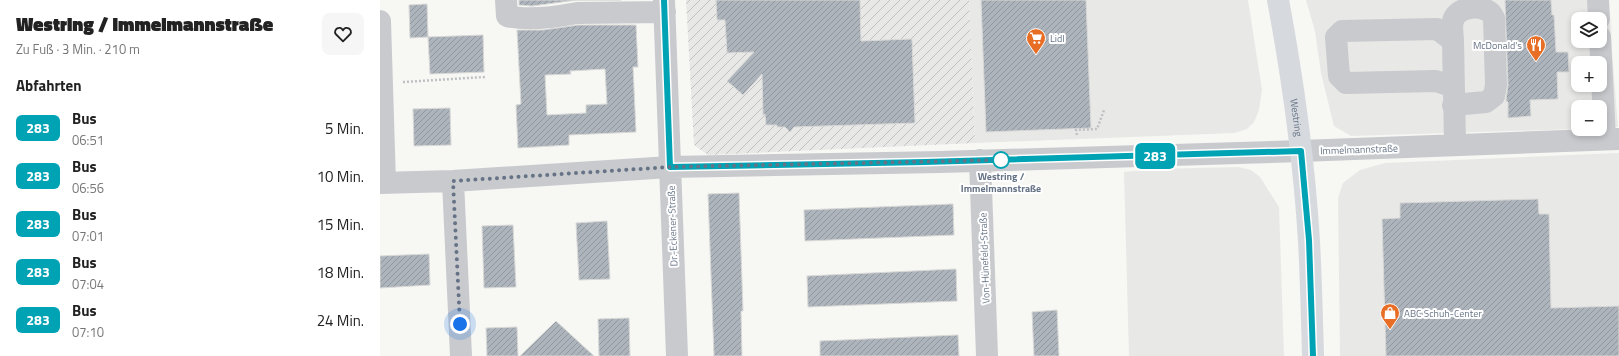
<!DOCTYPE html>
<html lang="de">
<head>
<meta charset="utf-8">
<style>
  body { margin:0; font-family:"Titillium Web",sans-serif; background:#f6f6f6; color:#222; height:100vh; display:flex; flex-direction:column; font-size:15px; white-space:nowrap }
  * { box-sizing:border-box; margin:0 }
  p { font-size:13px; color:#767676 }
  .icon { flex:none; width:22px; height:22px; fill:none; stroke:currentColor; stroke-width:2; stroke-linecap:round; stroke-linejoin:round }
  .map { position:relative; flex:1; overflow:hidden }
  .drawer { display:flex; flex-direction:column; background:#fff; width:380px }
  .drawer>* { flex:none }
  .badge { padding:0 8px; border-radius:6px; font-size:14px; line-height:26px }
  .fabs { position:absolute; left:1191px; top:12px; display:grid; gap:8px }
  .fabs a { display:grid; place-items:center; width:36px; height:36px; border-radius:8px; background:#fff; box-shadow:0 2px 6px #0003; font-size:20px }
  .you { position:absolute; width:20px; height:20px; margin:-10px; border:3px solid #fff; border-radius:50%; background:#1a73e8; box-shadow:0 0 0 6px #1a73e833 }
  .map>.badge { position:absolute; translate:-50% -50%; box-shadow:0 0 0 2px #fff }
  h2 { padding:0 16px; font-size:15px; line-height:36px }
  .round { display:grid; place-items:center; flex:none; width:42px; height:42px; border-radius:8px; background:#f6f6f6 }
  .summary { display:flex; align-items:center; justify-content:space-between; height:68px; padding:0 16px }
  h1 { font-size:19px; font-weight:800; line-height:30px }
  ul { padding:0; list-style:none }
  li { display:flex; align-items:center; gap:12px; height:48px; padding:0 16px }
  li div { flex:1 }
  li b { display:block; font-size:15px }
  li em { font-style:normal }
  li .badge { min-width:44px; font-weight:700; text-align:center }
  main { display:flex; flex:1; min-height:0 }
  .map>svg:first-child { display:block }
  .built { fill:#e8e8e7; fill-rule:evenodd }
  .industrial { fill:url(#industrial-furrows) }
  .building { fill:url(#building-hatch); stroke:#d8d9d7; fill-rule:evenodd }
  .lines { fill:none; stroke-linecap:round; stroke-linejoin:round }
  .path { stroke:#bfc0c3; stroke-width:2.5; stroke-dasharray:2 2; stroke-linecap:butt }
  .minor { stroke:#c8cace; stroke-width:22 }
  .major { stroke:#d6dadf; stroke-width:22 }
  .line-casing { stroke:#fff; stroke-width:9 }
  .line { stroke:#00a3b4; stroke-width:6 }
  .walk { stroke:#667386; stroke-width:4; stroke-dasharray:0 7.2 }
  .stop-dot { fill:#fff; stroke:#00a3b4; stroke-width:2 }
  .labels { text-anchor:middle; stroke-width:4; stroke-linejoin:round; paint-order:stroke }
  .poi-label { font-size:10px; fill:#667386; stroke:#fff; text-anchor:start }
  .street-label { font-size:10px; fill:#667386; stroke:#fff }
  .stop-label { font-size:10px; font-weight:bold; fill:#667386; stroke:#fff }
</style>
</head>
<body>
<main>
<section class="drawer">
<div class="summary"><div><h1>Westring / Immelmannstraße</h1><p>Zu Fuß · 3 Min. · 210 m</p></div><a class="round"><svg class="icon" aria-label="heart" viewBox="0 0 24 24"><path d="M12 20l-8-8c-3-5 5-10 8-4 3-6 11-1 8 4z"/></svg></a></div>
<h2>Abfahrten</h2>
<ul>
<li><span class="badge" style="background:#00a3b4;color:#fff">283</span><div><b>Bus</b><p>06:51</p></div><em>5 Min.</em></li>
<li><span class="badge" style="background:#00a3b4;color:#fff">283</span><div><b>Bus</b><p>06:56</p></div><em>10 Min.</em></li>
<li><span class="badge" style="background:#00a3b4;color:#fff">283</span><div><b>Bus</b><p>07:01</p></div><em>15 Min.</em></li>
<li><span class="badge" style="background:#00a3b4;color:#fff">283</span><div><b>Bus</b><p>07:04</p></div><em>18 Min.</em></li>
<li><span class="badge" style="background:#00a3b4;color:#fff">283</span><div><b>Bus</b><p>07:10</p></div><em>24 Min.</em></li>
</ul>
</section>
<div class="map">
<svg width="1239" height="356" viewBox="0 0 1239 356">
  <defs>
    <pattern id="industrial-furrows" width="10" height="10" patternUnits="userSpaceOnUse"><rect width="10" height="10" fill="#e8e8e7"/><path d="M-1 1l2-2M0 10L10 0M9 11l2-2" fill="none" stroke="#c0c0c1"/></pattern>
    <pattern id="building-hatch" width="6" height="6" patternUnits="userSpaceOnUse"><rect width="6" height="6" fill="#aeb4bb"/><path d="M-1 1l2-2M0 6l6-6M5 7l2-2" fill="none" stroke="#91979e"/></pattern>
  </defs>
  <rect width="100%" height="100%" fill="#f7f7f4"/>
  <!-- built -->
  <path class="built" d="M589,0H868L882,90L879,110L874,122L867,129L854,133L595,143Z
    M926,0H1228L1238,127L1220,128V107H1198V129L971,136L954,126L941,73L935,31ZM1198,19H1220V41H1198ZM1198,63H1220V85H1198Z
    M1239,153V356H960L958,198L963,183L980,170L1005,163Z
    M858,167L871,170L880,177L899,207L904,356H749L744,172L774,169Z"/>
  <!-- industrial -->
  <path class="industrial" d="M306,0H589L595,143L328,155L314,145Z"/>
  <!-- building -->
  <path class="building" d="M139,0H241H197L152,6L139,5Z
    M336,0H480L481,41L532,39L535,123L414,127L410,132L405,127H397V125H386L385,114L383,115L382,74L363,95L347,81L374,52L347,53L345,20H337Z
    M601,0H706L711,128L606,132Z
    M1125,0H1171L1172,15H1174L1176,52H1188L1189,72H1177L1178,99L1150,100L1151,116L1128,118V102L1126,101V100L1128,85Z
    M47,4L48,37L103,35L104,72L50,74L48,37L30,38L29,5Z
    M198,25H256L258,67H253L256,132L189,135V145L138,148L136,105L141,104L137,30H163ZM225,69L227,104L206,105V113L167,115L165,75L191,74L190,71Z
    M70,108L71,145L34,146L33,109Z
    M359,193L363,311H361L362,356H334L328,194Z
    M1158,199L1159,214H1169L1171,308L1239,306V356H1006L1002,219L1020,218V203Z
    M573,204L574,235L425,241L424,210Z
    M227,221L230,279L199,280L196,223Z
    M133,225L136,287L104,288L102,226Z
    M49,254L50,285L0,288V256Z
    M576,269L577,301L428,307L427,276Z
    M677,310L679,356H654L652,312Z
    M249,318L250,356H219L218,319Z
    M176,321L214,356H140Z
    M137,327L138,356H107L106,328Z
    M578,335L579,356H440V341Z"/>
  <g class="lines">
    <!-- path -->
    <path class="path" d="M23,82L105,77
      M697,135L696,130L717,129L724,110"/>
    <!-- minor -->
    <path class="minor" d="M126,0L127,16C147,21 176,17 197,13L285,12
      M284,0L297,356
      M1218,0L1219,19
      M0,21L5,183
      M1220,37L1225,139
      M1073,41C1073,35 1071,27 1073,21C1076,8 1097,4 1108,11C1111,12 1112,15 1114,18L1116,85L1114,96L1106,102L1073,105
      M1073,87L1056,81L966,83L959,76L956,37L962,31L1057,29L1073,41L1075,145
      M600,160L607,356
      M73,181L81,356
      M0,183L73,181L290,167L560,162L921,151L1239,139"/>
    <!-- major -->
    <path class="major" id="s1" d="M898,0C913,80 924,160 929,241C931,279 932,318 933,356"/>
  </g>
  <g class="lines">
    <!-- line casing -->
    <g class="line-casing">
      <path id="line" d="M284,0L290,167L545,162L921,151L929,240L933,356"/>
    </g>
    <!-- line -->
    <use href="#line" class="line"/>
    <!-- walk -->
    <path class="walk" d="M80,324L73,181L290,167L621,160"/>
  </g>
  <!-- icons -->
  <defs>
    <g id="supermarket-pin" transform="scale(1)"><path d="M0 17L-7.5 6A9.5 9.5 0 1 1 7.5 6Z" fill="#e76e24" stroke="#fff"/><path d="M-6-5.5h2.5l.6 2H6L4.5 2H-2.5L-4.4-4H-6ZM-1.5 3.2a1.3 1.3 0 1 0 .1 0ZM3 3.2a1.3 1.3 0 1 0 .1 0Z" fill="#fff"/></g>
    <g id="restaurant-pin" transform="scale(1)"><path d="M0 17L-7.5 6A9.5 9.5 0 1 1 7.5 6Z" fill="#e76e24" stroke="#fff"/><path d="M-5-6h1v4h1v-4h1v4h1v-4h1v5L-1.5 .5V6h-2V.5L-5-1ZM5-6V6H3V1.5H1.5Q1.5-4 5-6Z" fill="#fff"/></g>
    <g id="shop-pin" transform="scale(1)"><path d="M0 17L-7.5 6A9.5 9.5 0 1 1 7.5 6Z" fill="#e76e24" stroke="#fff"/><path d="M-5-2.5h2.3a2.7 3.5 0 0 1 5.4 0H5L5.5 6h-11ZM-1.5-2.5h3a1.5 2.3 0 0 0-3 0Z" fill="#fff"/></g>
  </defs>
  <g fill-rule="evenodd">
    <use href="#supermarket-pin" x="656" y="38"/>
    <use href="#restaurant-pin" x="1156" y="45"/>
    <use href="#shop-pin" x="1010" y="313"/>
  </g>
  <!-- markers -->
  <circle class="stop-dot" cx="621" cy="160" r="8"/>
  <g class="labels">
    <!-- poi labels -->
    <g class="poi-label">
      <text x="670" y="42">Lidl</text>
      <text x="1142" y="49" text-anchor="end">McDonald's</text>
      <text x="1024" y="317">ABC Schuh-Center</text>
    </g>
    <!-- street labels -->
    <g class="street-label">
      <text dy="4" stroke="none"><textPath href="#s1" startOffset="119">Westring</textPath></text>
      <text transform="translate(979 149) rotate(-2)" y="4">Immelmannstraße</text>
      <text transform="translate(292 226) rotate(-92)" y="4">Dr.-Eckener-Straße</text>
      <text transform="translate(604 258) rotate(-92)" y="4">Von-Hünefeld-Straße</text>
    </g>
    <!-- stop labels -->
    <g class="stop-label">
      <text x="621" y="180">Westring /<tspan x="621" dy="12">Immelmannstraße</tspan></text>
    </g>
  </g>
</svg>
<div class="fabs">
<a><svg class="icon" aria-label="layers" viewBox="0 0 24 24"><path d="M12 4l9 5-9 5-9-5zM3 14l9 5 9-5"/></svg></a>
<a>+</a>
<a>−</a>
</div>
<div class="you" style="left:80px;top:324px"></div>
<b class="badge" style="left:775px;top:156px;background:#00a3b4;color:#fff">283</b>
</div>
</main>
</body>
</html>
